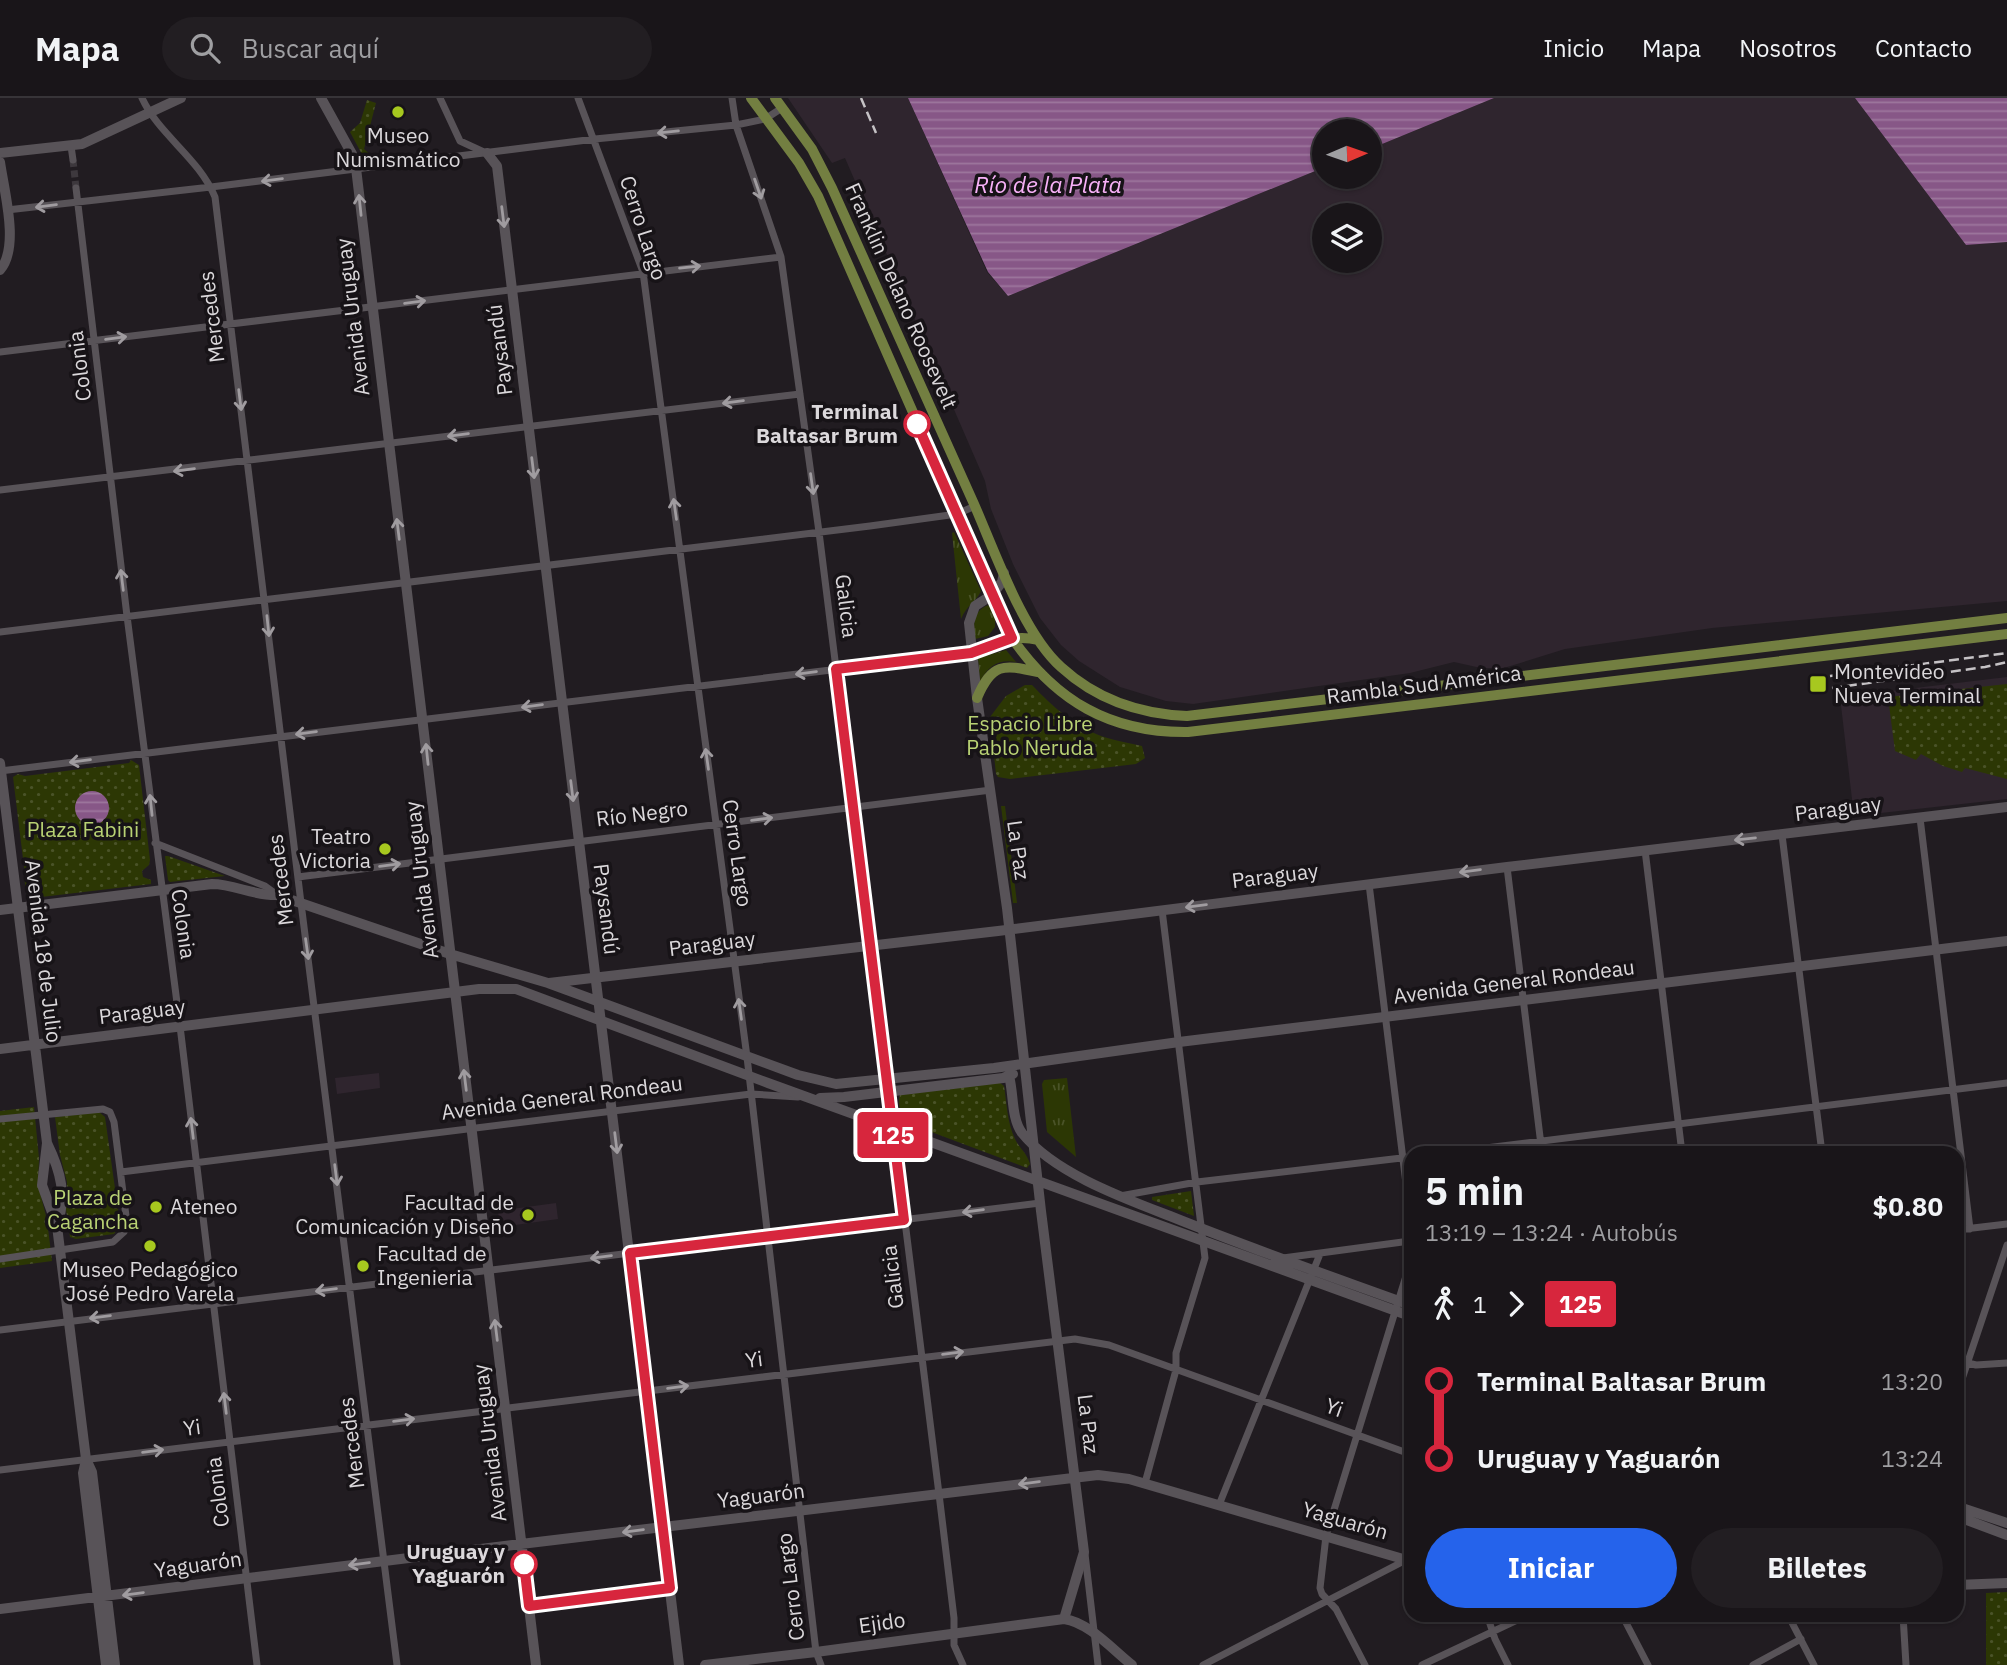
<!DOCTYPE html>
<html lang="es">
<head>
<meta charset="utf-8">
<style>
  body { margin:0; font-family:"IBM Plex Sans",sans-serif; background:#221e22; color:#f1f3f6; height:100vh; display:flex; flex-direction:column; font-size:26px; white-space:nowrap }
  * { box-sizing:border-box; margin:0 }
  p { font-size:23px; color:#9f9fa2 }
  .icon { flex:none; width:38px; height:38px; fill:none; stroke:currentColor; stroke-width:2; stroke-linecap:round; stroke-linejoin:round }
  .map { position:relative; flex:1; overflow:hidden }
  .side { position:absolute; left:1404px; top:1048px; width:560px; height:476px; display:flex; flex-direction:column; background:#191519; border-radius:21px; box-shadow:0 2px 5px #0004,0 0 0 2px #373438 }
  .side>* { flex:none }
  .badge { padding:0 14px; border-radius:5px; font-size:24px; line-height:46px }
  .needle { width:46px; rotate:88deg }
  .tools { position:absolute; left:1312px; top:21px; display:grid; gap:14px }
  .tools a { display:grid; place-items:center; width:70px; height:70px; border-radius:50%; background:#191519; box-shadow:0 2px 5px #0004,0 0 0 2px #373438; font-size:35px }
  .map>.badge { position:absolute; translate:-50% -50%; box-shadow:0 0 0 4px #fff }
  .legs { display:flex; align-items:center; gap:10px; height:77px; padding:0 21px; font-size:23px }
  .legs p { margin-inline-start:auto }
  .headline { display:flex; align-items:center; justify-content:space-between; height:119px; padding:0 21px }
  h1 { font-size:38px; font-weight:700; line-height:52px }
  .action { display:flex; gap:14px; margin-top:auto; padding:14px 21px }
  .action a { flex:1; height:80px; border-radius:42px; background:#2563eb; color:#fff; font-size:28px; font-weight:700; line-height:80px; text-align:center }
  .action a+a { background:#221e22; color:#f1f3f6 }
  ul { padding:0 21px; list-style:none }
  li { display:flex; align-items:center; gap:24px; height:77px; font-size:26px }
  li i { display:grid; place-items:center; width:10px; height:100%; margin:0 9px; background:currentColor }
  li i::after { content:''; width:18px; height:18px; margin:-9px; border:5px solid; border-radius:50%; background:#191519 }
  li p { margin-inline-start:auto }
  li:first-child i { background:linear-gradient(#0000 50%,currentColor 0) }
  li:last-child i { background:linear-gradient(currentColor 50%,#0000 0) }
  header { display:flex; align-items:center; gap:42px; box-sizing:border-box; height:98px; padding:0 35px; background:#191519; border-bottom:2px solid #373438 }
  header strong { font-size:33px }
  nav { display:flex; gap:38px; margin-inline-start:auto; font-size:24px }
  .search { width:490px; height:63px; background:#221e22; display:flex; align-items:center; gap:18px; box-sizing:border-box; padding:0 24px; border-radius:38px; color:#9f9fa2; font-size:26px }
  .map>svg:first-child { display:block }
  .built { fill:#2f252e; fill-rule:evenodd }
  .grass { fill:url(#grass-tufts) }
  .park { fill:url(#park-dots) }
  .water { fill:url(#water-rules) }
  .lines { fill:none; stroke-linecap:round; stroke-linejoin:round }
  .street-tunnel { stroke:#3d383d; stroke-width:7; stroke-dasharray:7 3.5; stroke-linecap:butt }
  .street { stroke:#585358; stroke-width:7 }
  .secondary { stroke:#585358; stroke-width:10 }
  .primary { stroke:#737f41; stroke-width:10 }
  .rail { stroke:#c5c2c5; stroke-width:2.5; stroke-dasharray:10 5; stroke-linecap:butt }
  .oneway { stroke:#a09ca0 }
  .line-1-casing { stroke:#fff; stroke-width:16 }
  .line-1 { stroke:#d7263d; stroke-width:10 }
  .poi-dot { fill:#a7c81f; stroke:#171317; stroke-width:2.5 }
  .stop-1-dot { fill:#fff; stroke:#d7263d; stroke-width:3.5 }
  .labels { text-anchor:middle; stroke-width:7; stroke-linejoin:round; paint-order:stroke }
  .poi-label { font-size:21px; fill:#dbd8db; stroke:#171317; text-anchor:start }
  .street-label { font-size:21px; fill:#dbd8db; stroke:#171317 }
  .stop-label { font-size:21px; font-weight:bold; fill:#dbd8db; stroke:#171317; text-anchor:end }
  .park-label { font-size:21px; fill:#b9d274; stroke:#171317 }
  .water-label { font-size:23px; font-style:italic; fill:#f8b1f8; stroke:#171317 }
</style>
</head>
<body>
<header>
<strong>Mapa</strong>
<div class="search"><svg class="icon" aria-label="search" viewBox="0 0 24 24"><circle cx="10" cy="10" r="6"/><path d="M15 15l6 6"/></svg>Buscar aquí</div>
<nav><a>Inicio</a><a>Mapa</a><a>Nosotros</a><a>Contacto</a></nav>
</header>
<div class="map">
<svg width="2007" height="1567" viewBox="0 0 2007 1567">
  <defs>
    <pattern id="grass-tufts" width="24" height="20" patternUnits="userSpaceOnUse" patternTransform="scale(1.75)"><rect width="24" height="20" fill="#2c3704"/><path d="M3 7l-1-3M5 7V3M7 7l1-3M15 17l-1-3M17 17v-4M19 17l1-3" fill="none" stroke="#4a5328"/></pattern>
    <pattern id="park-dots" width="8" height="8" patternUnits="userSpaceOnUse" patternTransform="scale(1.75)"><rect width="8" height="8" fill="#2c3704"/><path d="M2 2h.1M6 6h.1" fill="none" stroke="#4a5328" stroke-width="1.8" stroke-linecap="round"/></pattern>
    <pattern id="water-rules" width="6" height="5" patternUnits="userSpaceOnUse" patternTransform="scale(1.75)"><rect width="6" height="5" fill="#875787"/><path d="M0 2.5h6" fill="none" stroke="#9d769d"/></pattern>
  </defs>
  <rect width="100%" height="100%" fill="#211c21"/>
  <!-- built -->
  <path class="built" d="M788,0H908L987,174L1008,198L1325,69V79H1370V51L1494,0H1855L1966,147L2007,144V503L1712,530L1565,551L1504,570H1481L1454,564L1410,575L1193,606L1166,603L1120,589L1079,563L1061,547L1040,520L1013,466L991,411L985,383L845,60L832,65ZM1325,117H1370V163H1325Z
    M2007,579V701L1854,718L1840,599Z
    M379,975L380,990L337,996L335,980Z
    M556,1105L558,1121L500,1129L498,1113Z"/>
  <!-- grass -->
  <path class="grass" d="M954,434L981,493C977,503 966,508 961,521L952,435Z
    M989,507L995,520V529L988,538L975,541C973,526 973,512 989,507Z
    M1006,552L1016,564C998,561 989,568 980,583L978,560Z
    M1001,708H1005L1017,805H1013Z
    M1067,980L1076,1059L1047,1034L1042,986L1044,982Z"/>
  <!-- park -->
  <path class="park" d="M367,2L376,5L364,51L375,61L364,60L350,34L360,25Z
    M2007,586V681L1965,670L1962,674L1943,668L1921,656L1916,662L1895,653L1888,599Z
    M1025,587H1032C1053,609 1075,629 1104,639C1117,643 1130,645 1142,648L1145,660L1136,666L1010,681L998,679L996,676L990,619L1006,598Z
    M131,662L139,667L150,762L149,767L142,773L143,779L151,782V786L33,800L27,797L24,780L25,777L13,679L18,676L25,678L129,665Z
    M165,758H168L225,778L170,784L168,782Z
    M999,984L1004,988C1007,1006 1007,1024 1015,1041C1019,1050 1027,1055 1030,1066L1027,1070L910,1026C901,1018 897,1008 900,997Z
    M34,1009L39,1060L38,1087L47,1122L52,1163L0,1170V1013Z
    M99,1014L105,1019L120,1126L114,1136L76,1141L70,1139L66,1111L67,1084L60,1057L55,1019Z
    M1191,1093L1194,1118L1152,1102V1099Z
    M2007,1494V1567H1986V1495Z"/>
  <!-- water -->
  <path class="water" d="M908,0H1494L1370,51V33H1325V69L1008,198L988,174Z
    M1855,0H2007V144L1966,147Z
    M75 710a17 17 0 1 1 34 0a17 17 0 1 1-34 0Z"/>
  <g class="lines">
    <!-- street-tunnel -->
    <path class="street-tunnel" d="M73,62L76,90"/>
    <!-- street -->
    <path class="street" d="M142,0C159,37 199,60 215,99L301,805L397,1567
      M440,0L460,43L486,55
      M578,0L643,174L747,959L816,1554L821,1567
      M732,0L736,27L781,159L819,434L939,1396L954,1520V1547L963,1567
      M71,48L73,62
      M76,90L127,518L180,928L257,1567
      M7,112L211,89L595,41L736,27L765,21L782,10
      M0,254L781,159
      M0,392L800,296
      M0,534L870,428L957,416L975,408
      M0,673L971,555
      M1920,720L1970,1131
      M1782,737L1822,1055
      M155,745L265,788L276,796
      M1645,752L1682,1055
      M1507,769L1542,1055
      M298,779L991,692
      M1369,786L1410,1118
      M0,1021L103,1011L110,1014L114,1024L126,1118L124,1134L113,1144L0,1161
      M1445,1055L2007,985
      M121,1074L751,996L798,999
      M1120,1098L1197,1084L1410,1059
      M1956,1132L2007,1126
      M1283,1160L1410,1143
      M0,1232L1040,1105
      M1956,1262L1976,1267L2007,1265
      M1956,1299L2007,1147
      M0,1372L1075,1241L1109,1247L1410,1356
      M1145,1385L1176,1272V1255L1205,1160L1162,812
      M1219,1407L1320,1156
      M1085,1456L1098,1567
      M529,1508L670,1490
      M1487,1517L1495,1541L1508,1567
      M1622,1517L1648,1567
      M1788,1517L1814,1567
      M1903,1517L1906,1567
      M1203,1567L1406,1462
      M1365,1567L1336,1511L1322,1496L1320,1490L1326,1438L1410,1165
      M1422,1567L1528,1517
      M1753,1567L1801,1541"/>
    <!-- secondary -->
    <path class="secondary" d="M321,0L352,56L356,70L536,1567
      M0,55L82,46L181,0
      M487,55L497,68L679,1567
      M0,64C4,93 20,149 0,172
      M1004,475L1002,484L992,497L975,508L969,525L977,600L1007,810L1041,1113L1084,1454L1064,1521
      M0,665L47,1045L42,1087L57,1128L86,1361L92,1374L115,1567
      M0,812L212,786C234,786 254,798 277,797L450,856L548,885L798,977L836,986L994,970L1179,944L2007,843
      M549,885L998,833L1507,769L2007,709
      M0,951L479,891H516L768,985L1410,1218
      M1009,978C1014,996 1011,1020 1022,1035C1054,1075 1123,1100 1170,1118C1249,1150 1330,1178 1410,1207
      M820,1000L844,999L1003,980L1013,976
      M47,1045C61,1074 67,1097 57,1128
      M86,1362L83,1375L106,1567
      M1956,1408L2007,1425
      M1956,1418L2007,1437
      M1956,1487L2007,1485
      M0,1511L521,1446L1098,1377L1129,1381L1410,1463
      M705,1567L816,1554L1064,1521C1088,1524 1112,1551 1132,1567"/>
    <!-- primary -->
    <path class="primary" d="M751,0L799,65L818,98L1012,540C1056,603 1110,635 1188,634L2007,536
      M775,0L812,51L832,90C879,195 927,301 974,406C995,454 1023,535 1061,569C1097,602 1139,616 1187,618L2007,520
      M971,555C993,545 1013,536 1038,542
      M977,600C992,565 1003,566 1037,574"/>
    <!-- rail -->
    <path class="rail" d="M861,0L876,35
      M1830,578L2007,555
      M1832,590L1985,569L2007,564"/>
  </g>
  <!-- one-way arrows -->
  <defs><path id="oneway-shaft" d="M-6 0H5M1.5-3L5.5 0L1.5 3" fill="none" stroke-width="1.6" stroke-linecap="round" stroke-linejoin="round" transform="scale(1.75)"/></defs>
  <g class="oneway">
    <use href="#oneway-shaft" transform="translate(668 34) rotate(174)"/>
    <use href="#oneway-shaft" transform="translate(272 82) rotate(173)"/>
    <use href="#oneway-shaft" transform="translate(758 91) rotate(71)"/>
    <use href="#oneway-shaft" transform="translate(360 107) rotate(-96)"/>
    <use href="#oneway-shaft" transform="translate(46 108) rotate(173)"/>
    <use href="#oneway-shaft" transform="translate(503 119) rotate(83)"/>
    <use href="#oneway-shaft" transform="translate(690 169) rotate(-6)"/>
    <use href="#oneway-shaft" transform="translate(415 204) rotate(-7)"/>
    <use href="#oneway-shaft" transform="translate(116 240) rotate(-7)"/>
    <use href="#oneway-shaft" transform="translate(240 302) rotate(83)"/>
    <use href="#oneway-shaft" transform="translate(733 304) rotate(173)"/>
    <use href="#oneway-shaft" transform="translate(458 337) rotate(173)"/>
    <use href="#oneway-shaft" transform="translate(533 370) rotate(83)"/>
    <use href="#oneway-shaft" transform="translate(184 372) rotate(173)"/>
    <use href="#oneway-shaft" transform="translate(812 386) rotate(82)"/>
    <use href="#oneway-shaft" transform="translate(675 411) rotate(-98)"/>
    <use href="#oneway-shaft" transform="translate(398 431) rotate(-97)"/>
    <use href="#oneway-shaft" transform="translate(122 482) rotate(-97)"/>
    <use href="#oneway-shaft" transform="translate(268 528) rotate(84)"/>
    <use href="#oneway-shaft" transform="translate(806 575) rotate(173)"/>
    <use href="#oneway-shaft" transform="translate(532 608) rotate(173)"/>
    <use href="#oneway-shaft" transform="translate(306 635) rotate(173)"/>
    <use href="#oneway-shaft" transform="translate(427 656) rotate(-96)"/>
    <use href="#oneway-shaft" transform="translate(707 661) rotate(-98)"/>
    <use href="#oneway-shaft" transform="translate(80 663) rotate(173)"/>
    <use href="#oneway-shaft" transform="translate(572 693) rotate(83)"/>
    <use href="#oneway-shaft" transform="translate(151 707) rotate(-96)"/>
    <use href="#oneway-shaft" transform="translate(762 721) rotate(-7)"/>
    <use href="#oneway-shaft" transform="translate(1745 741) rotate(174)"/>
    <use href="#oneway-shaft" transform="translate(390 767) rotate(-7)"/>
    <use href="#oneway-shaft" transform="translate(1470 773) rotate(173)"/>
    <use href="#oneway-shaft" transform="translate(1196 808) rotate(173)"/>
    <use href="#oneway-shaft" transform="translate(307 851) rotate(82)"/>
    <use href="#oneway-shaft" transform="translate(740 911) rotate(-98)"/>
    <use href="#oneway-shaft" transform="translate(465 982) rotate(-97)"/>
    <use href="#oneway-shaft" transform="translate(192 1030) rotate(-97)"/>
    <use href="#oneway-shaft" transform="translate(616 1045) rotate(83)"/>
    <use href="#oneway-shaft" transform="translate(336 1077) rotate(83)"/>
    <use href="#oneway-shaft" transform="translate(973 1113) rotate(173)"/>
    <use href="#oneway-shaft" transform="translate(601 1159) rotate(173)"/>
    <use href="#oneway-shaft" transform="translate(326 1192) rotate(173)"/>
    <use href="#oneway-shaft" transform="translate(100 1219) rotate(173)"/>
    <use href="#oneway-shaft" transform="translate(496 1232) rotate(-97)"/>
    <use href="#oneway-shaft" transform="translate(953 1255) rotate(-7)"/>
    <use href="#oneway-shaft" transform="translate(678 1289) rotate(-7)"/>
    <use href="#oneway-shaft" transform="translate(225 1305) rotate(-97)"/>
    <use href="#oneway-shaft" transform="translate(404 1322) rotate(-7)"/>
    <use href="#oneway-shaft" transform="translate(153 1353) rotate(-7)"/>
    <use href="#oneway-shaft" transform="translate(1029 1385) rotate(173)"/>
    <use href="#oneway-shaft" transform="translate(633 1433) rotate(173)"/>
    <use href="#oneway-shaft" transform="translate(359 1466) rotate(173)"/>
    <use href="#oneway-shaft" transform="translate(133 1496) rotate(172)"/>
  </g>
  <g class="lines">
    <!-- line-1 casing -->
    <g class="line-1-casing">
      <path id="line-1" d="M524,1466L529,1508L670,1490L630,1155L904,1122L836,571L971,555L1012,540L917,326"/>
    </g>
    <!-- line-1 -->
    <use href="#line-1" class="line-1"/>
  </g>
  <!-- markers -->
  <g class="poi-dot">
    <circle cx="398" cy="14" r="7"/>
    <rect x="1809" y="577" width="18" height="18" rx="3.5"/>
    <circle cx="385" cy="751" r="7"/>
    <circle cx="156" cy="1109" r="7"/>
    <circle cx="528" cy="1117" r="7"/>
    <circle cx="150" cy="1148" r="7"/>
    <circle cx="363" cy="1168" r="7"/>
  </g>
  <g class="stop-1-dot">
    <circle cx="917" cy="326" r="12"/>
    <circle cx="524" cy="1466" r="12"/>
  </g>
  <g class="labels">
    <!-- poi labels -->
    <g class="poi-label">
      <text x="398" y="45" text-anchor="middle">Museo<tspan x="398" dy="24">Numismático</tspan></text>
      <text x="1834" y="581">Montevideo<tspan x="1834" dy="24">Nueva Terminal</tspan></text>
      <text x="371" y="746" text-anchor="end">Teatro<tspan x="371" dy="24">Victoria</tspan></text>
      <text x="514" y="1112" text-anchor="end">Facultad de<tspan x="514" dy="24">Comunicación y Diseño</tspan></text>
      <text x="170" y="1116">Ateneo</text>
      <text x="377" y="1163">Facultad de<tspan x="377" dy="24">Ingenieria</tspan></text>
      <text x="150" y="1179" text-anchor="middle">Museo Pedagógico<tspan x="150" dy="24">José Pedro Varela</tspan></text>
    </g>
    <!-- street labels -->
    <g class="street-label">
      <text transform="translate(643 130) rotate(72)" y="7">Cerro Largo</text>
      <text transform="translate(901 198) rotate(66)" y="7">Franklin Delano Roosevelt</text>
      <text transform="translate(212 219) rotate(-97)" y="7">Mercedes</text>
      <text transform="translate(353 219) rotate(-97)" y="7">Avenida Uruguay</text>
      <text transform="translate(500 252) rotate(-97)" y="7">Paysandú</text>
      <text transform="translate(80 268) rotate(-97)" y="7">Colonia</text>
      <text transform="translate(846 508) rotate(83)" y="7">Galicia</text>
      <text transform="translate(1424 587) rotate(-7)" y="7">Rambla Sud América</text>
      <text transform="translate(1838 711) rotate(-7)" y="7">Paraguay</text>
      <text transform="translate(642 716) rotate(-7)" y="7">Río Negro</text>
      <text transform="translate(1018 752) rotate(82)" y="7">La Paz</text>
      <text transform="translate(737 755) rotate(82)" y="7">Cerro Largo</text>
      <text transform="translate(1275 778) rotate(-7)" y="7">Paraguay</text>
      <text transform="translate(281 782) rotate(-97)" y="7">Mercedes</text>
      <text transform="translate(422 782) rotate(-97)" y="7">Avenida Uruguay</text>
      <text transform="translate(606 811) rotate(83)" y="7">Paysandú</text>
      <text transform="translate(183 826) rotate(82)" y="7">Colonia</text>
      <text transform="translate(712 846) rotate(-7)" y="7">Paraguay</text>
      <text transform="translate(43 853) rotate(83)" y="7">Avenida 18 de Julio</text>
      <text transform="translate(1514 884) rotate(-7)" y="7">Avenida General Rondeau</text>
      <text transform="translate(142 914) rotate(-7)" y="7">Paraguay</text>
      <text transform="translate(562 1000) rotate(-7)" y="7">Avenida General Rondeau</text>
      <text transform="translate(893 1179) rotate(-97)" y="7">Galicia</text>
      <text transform="translate(754 1262) rotate(-7)" y="7">Yi</text>
      <text transform="translate(1334 1310) rotate(20)" y="7">Yi</text>
      <text transform="translate(1088 1326) rotate(83)" y="7">La Paz</text>
      <text transform="translate(192 1330) rotate(-7)" y="7">Yi</text>
      <text transform="translate(352 1345) rotate(-97)" y="7">Mercedes</text>
      <text transform="translate(490 1345) rotate(-97)" y="7">Avenida Uruguay</text>
      <text transform="translate(218 1394) rotate(-97)" y="7">Colonia</text>
      <text transform="translate(761 1398) rotate(-7)" y="7">Yaguarón</text>
      <text transform="translate(1345 1423) rotate(16)" y="7">Yaguarón</text>
      <text transform="translate(198 1467) rotate(-8)" y="7">Yaguarón</text>
      <text transform="translate(791 1489) rotate(-97)" y="7">Cerro Largo</text>
      <text transform="translate(882 1525) rotate(-8)" y="7">Ejido</text>
    </g>
    <!-- stop labels -->
    <g class="stop-label">
      <text x="898" y="321">Terminal<tspan x="898" dy="24">Baltasar Brum</tspan></text>
      <text x="505" y="1461">Uruguay y<tspan x="505" dy="24">Yaguarón</tspan></text>
    </g>
    <!-- park labels -->
    <g class="park-label">
      <text x="1030" y="633">Espacio Libre<tspan x="1030" dy="24">Pablo Neruda</tspan></text>
      <text x="83" y="739">Plaza Fabini</text>
      <text x="93" y="1107">Plaza de<tspan x="93" dy="24">Cagancha</tspan></text>
    </g>
    <!-- water labels -->
    <g class="water-label">
      <text x="1048" y="95">Río de la Plata</text>
    </g>
  </g>
</svg>
<div class="tools">
<a><svg class="needle" viewBox="-14 -14 28 28"><path d="M0-13l5 13h-10z" fill="#e53935"/><path d="M0 13l5-13h-10z" fill="#9f9fa2"/></svg></a>
<a><svg class="icon" aria-label="layers" viewBox="0 0 24 24"><path d="M12 4l9 5-9 5-9-5zM3 14l9 5 9-5"/></svg></a>
</div>
<b class="badge" style="left:893px;top:1037px;background:#d7263d;color:#fff">125</b>
<section class="side">
<div class="headline"><div><h1>5 min</h1><p>13:19 – 13:24 · Autobús</p></div><b>$0.80</b></div>
<div class="legs"><svg class="icon" aria-label="walk" viewBox="0 0 24 24"><circle cx="13" cy="4" r="2"/><path d="M13 8l-2 6 4 7M11 14l-3 7M7 12l3-4h3l4 4"/></svg>1<svg class="icon" aria-label="forward" viewBox="0 0 24 24"><path d="M9 5l7 7-7 7"/></svg><b class="badge" style="background:#d7263d;color:#fff">125</b></div>
<ul>
<li><i style="color:#d7263d"></i><b>Terminal Baltasar Brum</b><p>13:20</p></li>
<li><i style="color:#d7263d"></i><b>Uruguay y Yaguarón</b><p>13:24</p></li>
</ul>
<div class="action"><a>Iniciar</a><a>Billetes</a></div>
</section>
</div>
</body>
</html>
